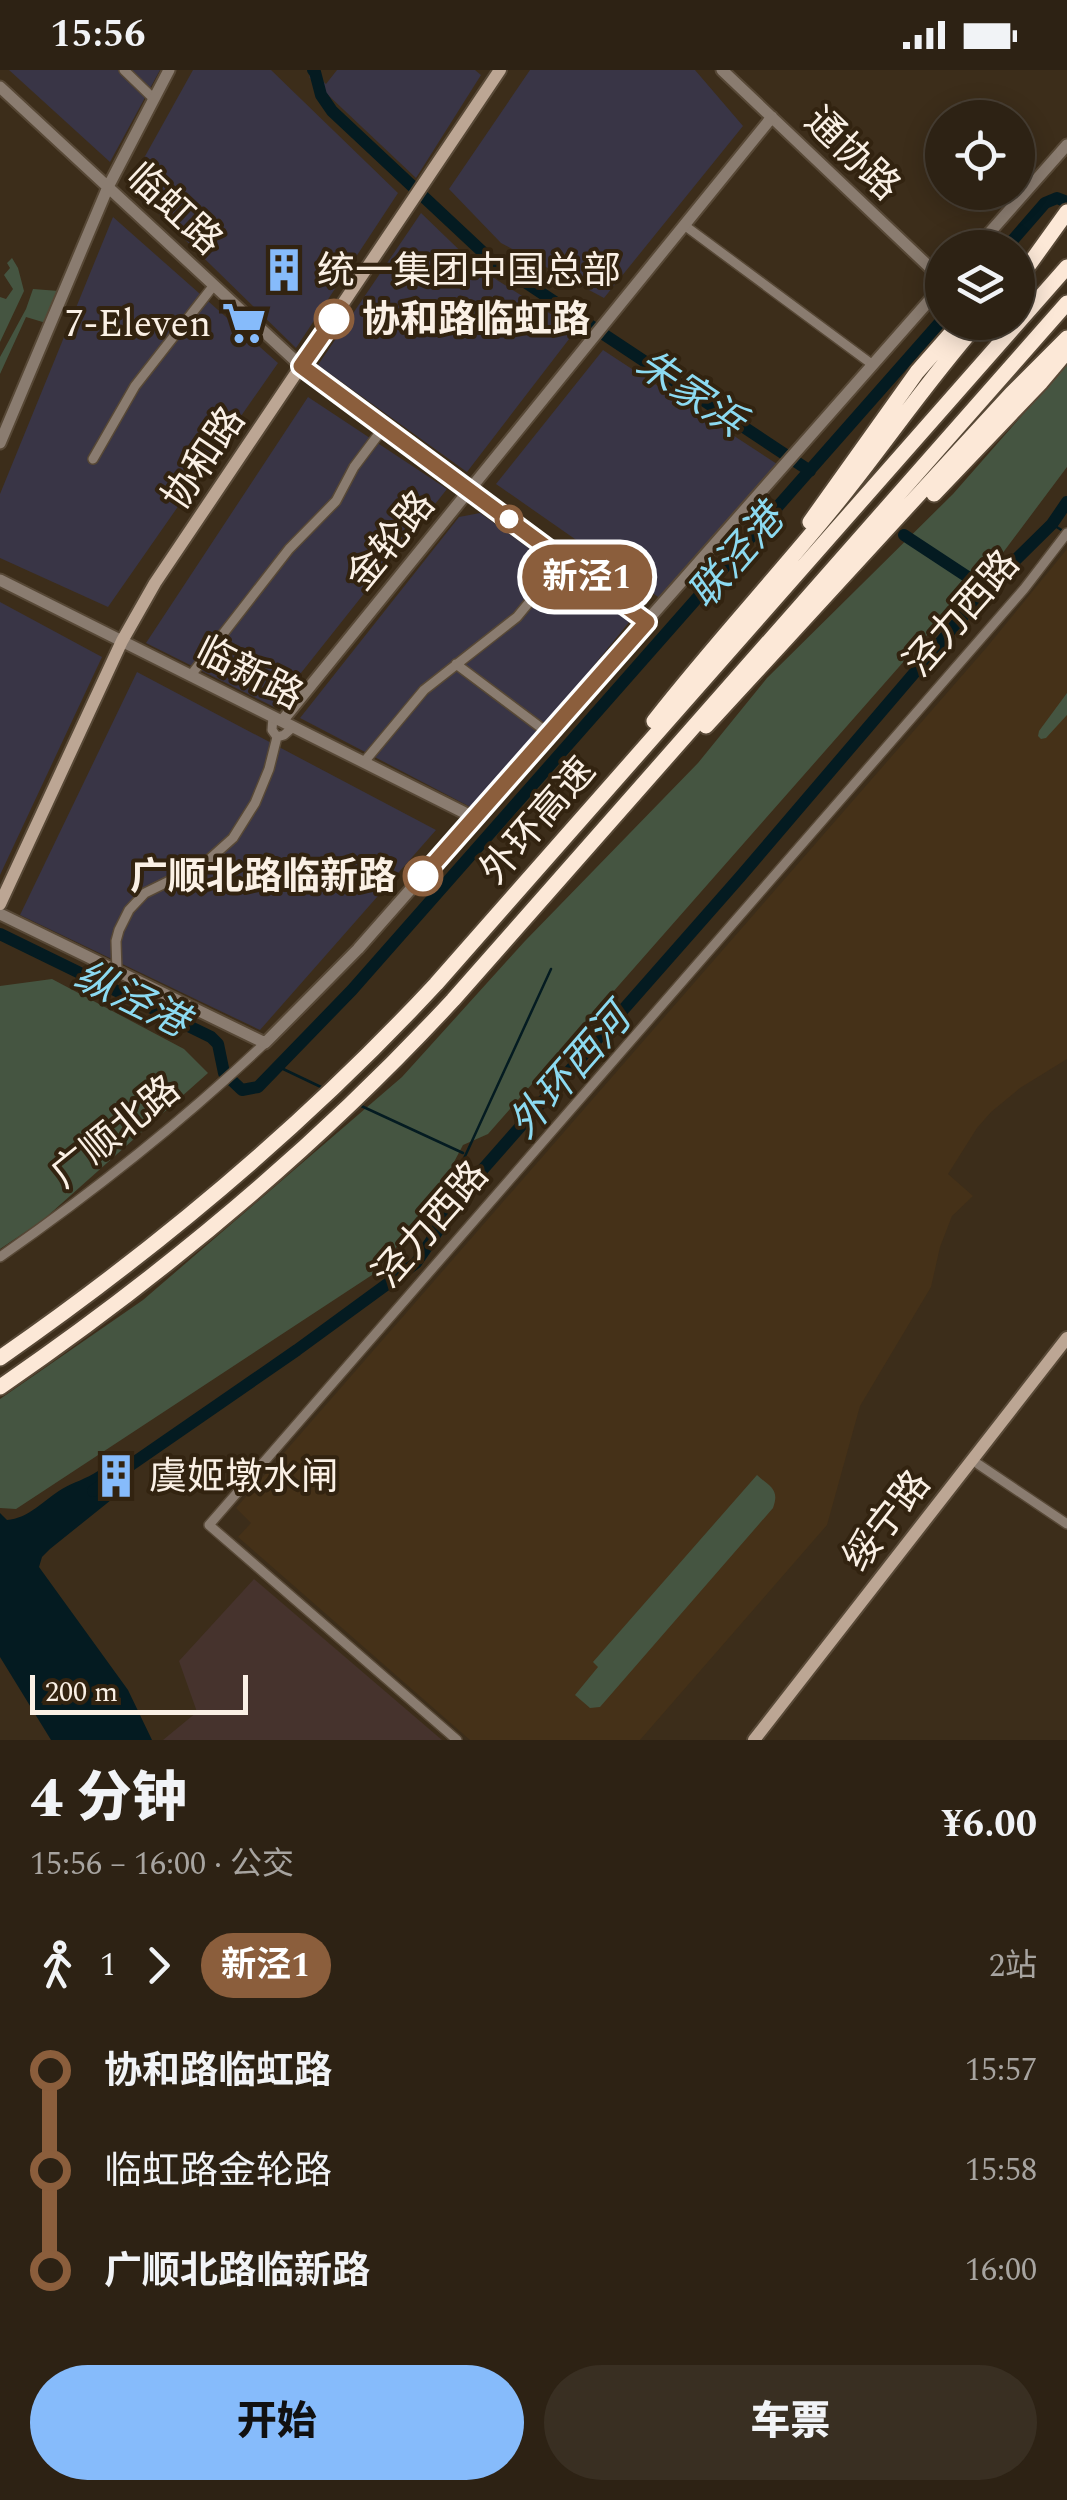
<!DOCTYPE html>
<html lang="zh">
<head>
<meta charset="utf-8">
<style>
  body { margin:0; font-family:Spectral,"Noto Sans SC",serif; background:#392f22; color:#f1f3f6; height:100vh; display:flex; flex-direction:column; font-size:38px; white-space:nowrap }
  * { box-sizing:border-box; margin:0 }
  p { font-size:32px; color:#a7a4a0 }
  .icon { flex:none; width:55px; height:55px; fill:none; stroke:currentColor; stroke-width:2; stroke-linecap:round; stroke-linejoin:round }
  .map { position:relative; height:1670px; overflow:hidden }
  .details { display:flex; flex-direction:column; background:#2d2214; flex:1 }
  .details>* { flex:none }
  .badge { padding:0 20px; border-radius:32px; font-size:35px; line-height:65px }
  .tools { position:absolute; left:925px; top:30px; display:grid; gap:20px }
  .tools a { display:grid; place-items:center; width:110px; height:110px; border-radius:50%; background:#2d2214; box-shadow:0 5px 25px #0003,0 0 0 2px #483f34; font-size:50px }
  .scale { position:absolute; left:30px; bottom:25px; width:218px; box-sizing:border-box; padding-left:10px; border:5px solid #faf0e5; border-top:0; font-size:28px; line-height:35px; white-space:nowrap; color:#faf0e5; -webkit-text-stroke:8px #322310; paint-order:stroke }
  .map>.badge { position:absolute; translate:-50% -50%; box-shadow:0 0 0 5px #fff }
  .legs { display:flex; align-items:center; gap:15px; height:110px; padding:0 30px; font-size:32px }
  .legs p { margin-inline-start:auto }
  .summary { display:flex; align-items:center; justify-content:space-between; height:170px; padding:0 30px }
  h1 { font-size:55px; font-weight:800; line-height:75px }
  .action { display:flex; gap:20px; margin-top:auto; padding:20px 30px }
  .action a { flex:1; height:115px; border-radius:60px; background:#86bbfb; color:#111; font-size:40px; font-weight:800; line-height:115px; text-align:center }
  .action a+a { background:#392f22; color:#f1f3f6 }
  ul { padding:0 30px; list-style:none }
  li { display:flex; align-items:center; gap:35px; height:100px; font-size:38px }
  li i { display:grid; place-items:center; width:15px; height:100%; margin:0 12px; background:currentColor }
  li i::after { content:''; width:25px; height:25px; margin:-12px; border:8px solid; border-radius:50%; background:#2d2214 }
  li p { margin-inline-start:auto }
  li:first-child i { background:linear-gradient(#0000 50%,currentColor 0) }
  li:last-child i { background:linear-gradient(currentColor 50%,#0000 0) }
  .status { display:flex; justify-content:space-between; align-items:center; height:70px; padding:0 50px; background:#2d2214; direction:ltr }
  .status svg { height:28px; fill:currentColor }
  .map>svg:first-child { display:block }
  .commercial { fill:#393546 }
  .industrial { fill:#46332d }
  .built { fill:#453118 }
  .green { fill:#455541 }
  .water { fill:#041b21 }
  .lines { fill:none; stroke-linecap:round; stroke-linejoin:round }
  .stream { stroke:#041b21; stroke-width:2.5 }
  .river { stroke:#041b21; stroke-width:12 }
  .minor-casing { stroke:#574836; stroke-width:12 }
  .tertiary-casing { stroke:#574836; stroke-width:15 }
  .secondary-casing { stroke:#574836; stroke-width:16 }
  .motorway-casing { stroke:#574836; stroke-width:19 }
  .minor { stroke:#8a7c70; stroke-width:9 }
  .tertiary { stroke:#8a7c70; stroke-width:11 }
  .secondary { stroke:#bca694; stroke-width:12 }
  .motorway { stroke:#fce8d7; stroke-width:15 }
  .line-1-casing { stroke:#fff; stroke-width:22 }
  .line-1 { stroke:#8b5e3c; stroke-width:15 }
  .stop-1-dot { fill:#fff; stroke:#8b5e3c; stroke-width:5 }
  .labels { text-anchor:middle; stroke-width:8; stroke-linejoin:round; paint-order:stroke }
  .street-label { font-size:38px; fill:#faf0e5; stroke:#322310 }
  .poi-label { font-size:38px; fill:#faf0e5; stroke:#322310; text-anchor:start }
  .stop-label { font-size:38px; font-weight:bold; fill:#faf0e5; stroke:#322310; text-anchor:start }
  .water-label { font-size:40px; font-style:italic; fill:#8cdaf1; stroke:#322310 }
</style>
</head>
<body>
<div class="status"><b>15:56</b><svg viewBox="0 0 49 12"><path d="M0 12V9h3v3zM5 12V6h3v6zM10 12V3h3v9zM15 12V0h3v12zM26 1h20v11H26zM47 4h2v5h-2z"/></svg></div>
<div class="map">
<svg width="1067" height="1670" viewBox="0 0 1067 1670">
  <rect width="100%" height="100%" fill="#3c2d1a"/>
  <!-- commercial -->
  <path class="commercial" d="M9,0H160L110,92Z
    M193,0H271L398,123L296,278L129,115Z
    M337,0H475L481,5L416,108L309,7L314,3L326,14Z
    M530,0H695L743,56L604,228L501,173L449,119Z
    M421,143L478,198L576,260L467,402L318,295Z
    M113,147L278,293L108,537L0,488V424Z
    M603,280L777,394L661,529L496,414Z
    M308,327L447,419L274,637L146,573Z
    M480,443L630,551L476,740L300,648L459,447Z
    M0,532L102,587L0,805Z
    M137,602L436,760L260,960L20,845Z"/>
  <!-- industrial -->
  <path class="industrial" d="M254,1509L442,1670H163L197,1642L179,1591Z"/>
  <!-- built -->
  <path class="built" d="M1067,479V989L1020,1018L991,1042L977,1058L948,1104L973,1126L952,1146L940,1177L931,1217L860,1336L827,1455L640,1670H470L238,1467L251,1453L236,1438L987,577Z"/>
  <!-- green -->
  <path class="green" d="M12,188L18,198L24,221L0,272V227L6,229L13,219L4,205L10,198L7,193Z
    M33,219L59,221L46,253L26,247L0,304V287L26,239Z
    M1067,294V397L993,496L974,502L963,514L964,523L488,1064L463,1075L428,1141L372,1205L16,1439L0,1438V1329L143,1230L402,1007L525,871L698,693L767,608L953,424Z
    M1067,623V645L1046,668L1041,669L1038,666L1039,661Z
    M52,909L184,979L208,1003L43,1150L0,1179V916Z
    M757,1405C770,1417 780,1419 773,1438L600,1637L590,1638L575,1625L598,1597L593,1592Z"/>
  <!-- water -->
  <path class="water" d="M98,1401L116,1426L50,1479L42,1487L39,1497L128,1620L152,1670H51L0,1587V1443L7,1450C28,1449 45,1429 62,1419C74,1412 86,1409 98,1401Z"/>
  <g class="lines">
    <!-- stream -->
    <path class="stream" d="M1052,454L1063,461
      M279,997L323,1018
      M357,1034L463,1083
      M416,1193L551,899"/>
    <!-- river -->
    <path class="river" d="M313,0L315,2L321,25L332,41L490,189L810,401
      M1006,178L1045,133L1057,128L1067,132
      M904,465L986,519
      M0,864L211,967L218,974L224,1003L242,1020L258,1017L352,920L942,250
      M93,1421L297,1280L416,1193L469,1115L740,807L986,519L1052,454L1067,432"/>
    <!-- minor casing -->
    <g class="minor-casing">
      <path id="minor" d="M124,0L154,29
        M684,155L873,295
        M93,389L135,316L214,215
        M456,594L548,663
        M191,605L289,479L336,431L354,397L384,357
        M273,647L272,660L277,667L284,665L293,657
        M364,692L424,620L517,547L564,490
        M117,902L116,871L119,860L129,840L145,823L204,794L233,768L255,733L269,699L277,667
        M0,1187C93,1122 183,1051 265,973
        M978,1394L1067,1454
        M457,1670L209,1455L1024,519L1067,463"/>
    </g>
    <!-- tertiary casing -->
    <g class="tertiary-casing">
      <path id="tertiary" d="M722,0L942,209
        M0,17L301,296L647,551
        M976,178L1067,75
        M0,373L108,117L169,0
        M0,510L473,747
        M282,651L772,47
        M0,844L265,973L358,879L942,216"/>
    </g>
    <!-- secondary casing -->
    <g class="secondary-casing">
      <path id="secondary" d="M0,834L122,571L155,513L500,0
        M754,1670L1067,1268"/>
    </g>
    <!-- motorway casing -->
    <g class="motorway-casing">
      <path id="motorway" d="M1018,210L1067,142
        M934,424L1041,312L1067,281
        M810,452L917,302L961,252
        M654,651C711,578 774,510 832,439C882,378 926,312 979,252
        M706,656L1011,324L1067,268
        M0,1288C158,1178 305,1055 436,914L1067,197
        M0,1317C166,1203 316,1078 453,930L1067,233"/>
    </g>
    <!-- minor -->
    <use href="#minor" class="minor"/>
    <!-- tertiary -->
    <use href="#tertiary" class="tertiary"/>
    <!-- secondary -->
    <use href="#secondary" class="secondary"/>
    <!-- motorway -->
    <use href="#motorway" class="motorway"/>
  </g>
  <g class="lines">
    <!-- line-1 casing -->
    <g class="line-1-casing">
      <path id="line-1" d="M334,249L301,296L647,552L423,806"/>
    </g>
    <!-- line-1 -->
    <use href="#line-1" class="line-1"/>
  </g>
  <!-- icons -->
  <defs>
    <g id="building-bare" transform="scale(3.45)"><path d="M-4-6H4V6H1V3H-1V6H-4ZM-2.5-4.3h1.7v1.8h-1.7ZM.8-4.3h1.7v1.8H.8ZM-2.5-1h1.7V.8h-1.7ZM.8-1h1.7V.8H.8Z" fill="#86bbfb" stroke="#322310" stroke-width="2.5" paint-order="stroke"/></g>
    <g id="supermarket-bare" transform="scale(3.45)"><path d="M-6-5.5h2.5l.6 2H6L4.5 2H-2.5L-4.4-4H-6ZM-1.5 3.2a1.3 1.3 0 1 0 .1 0ZM3 3.2a1.3 1.3 0 1 0 .1 0Z" fill="#86bbfb" stroke="#322310" stroke-width="2.5" paint-order="stroke"/></g>
  </defs>
  <g fill-rule="evenodd">
    <use href="#building-bare" x="284" y="200"/>
    <use href="#supermarket-bare" x="244" y="253"/>
    <use href="#building-bare" x="116" y="1406"/>
  </g>
  <!-- markers -->
  <g class="stop-1-dot">
    <circle cx="334" cy="249" r="18"/>
    <circle cx="509" cy="449" r="12"/>
    <circle cx="423" cy="806" r="18"/>
  </g>
  <g class="labels">
    <!-- street labels -->
    <g class="street-label">
      <text transform="translate(853 83) rotate(44)" y="13">通协路</text>
      <text transform="translate(175 138) rotate(43)" y="13">临虹路</text>
      <text transform="translate(203 388) rotate(-56)" y="13">协和路</text>
      <text transform="translate(390 470) rotate(-51)" y="13">金轮路</text>
      <text transform="translate(961 543) rotate(-49)" y="13">泾力西路</text>
      <text transform="translate(250 602) rotate(27)" y="13">临新路</text>
      <text transform="translate(537 750) rotate(-49)" y="13">外环高速</text>
      <text transform="translate(115 1061) rotate(-39)" y="13">广顺北路</text>
      <text transform="translate(430 1154) rotate(-49)" y="13">泾力西路</text>
      <text transform="translate(886 1450) rotate(-52)" y="13">绥宁路</text>
    </g>
    <!-- poi labels -->
    <g class="poi-label">
      <text x="317" y="213">统一集团中国总部</text>
      <text x="211" y="266" text-anchor="end">7-Eleven</text>
      <text x="149" y="1419">虞姬墩水闸</text>
    </g>
    <!-- stop labels -->
    <g class="stop-label">
      <text x="362" y="262">协和路临虹路</text>
      <text x="396" y="819" text-anchor="end">广顺北路临新路</text>
    </g>
    <!-- water labels -->
    <g class="water-label">
      <text transform="translate(691 322) rotate(34)" y="14">朱家浜</text>
      <text transform="translate(735 486) rotate(-49)" y="14">联泾港</text>
      <text transform="translate(132 928) rotate(26)" y="14">纵泾港</text>
      <text transform="translate(569 1001) rotate(-49)" y="14">外环西河</text>
    </g>
  </g>
</svg>
<div class="tools">
<a><svg class="icon" aria-label="locate" viewBox="0 0 24 24"><circle cx="12" cy="12" r="6"/><path d="M12 2v4M12 18v4M2 12h4M18 12h4"/></svg></a>
<a><svg class="icon" aria-label="layers" viewBox="0 0 24 24"><path d="M12 4l9 5-9 5-9-5zM3 14l9 5 9-5"/></svg></a>
</div>
<div class="scale">200 m</div>
<b class="badge" style="left:587px;top:507px;background:#8b5e3c;color:#fff">新泾1</b>
</div>
<section class="details">
<div class="summary"><div><h1>4 分钟</h1><p>15:56 – 16:00 · 公交</p></div><b>¥6.00</b></div>
<div class="legs"><svg class="icon" aria-label="walk" viewBox="0 0 24 24"><circle cx="13" cy="4" r="2"/><path d="M13 8l-2 6 4 7M11 14l-3 7M7 12l3-4h3l4 4"/></svg>1<svg class="icon" aria-label="forward" viewBox="0 0 24 24"><path d="M9 5l7 7-7 7"/></svg><b class="badge" style="background:#8b5e3c;color:#fff">新泾1</b><p>2站</p></div>
<ul>
<li><i style="color:#8b5e3c"></i><b>协和路临虹路</b><p>15:57</p></li>
<li><i style="color:#8b5e3c"></i><span>临虹路金轮路</span><p>15:58</p></li>
<li><i style="color:#8b5e3c"></i><b>广顺北路临新路</b><p>16:00</p></li>
</ul>
<div class="action"><a>开始</a><a>车票</a></div>
</section>
</body>
</html>
